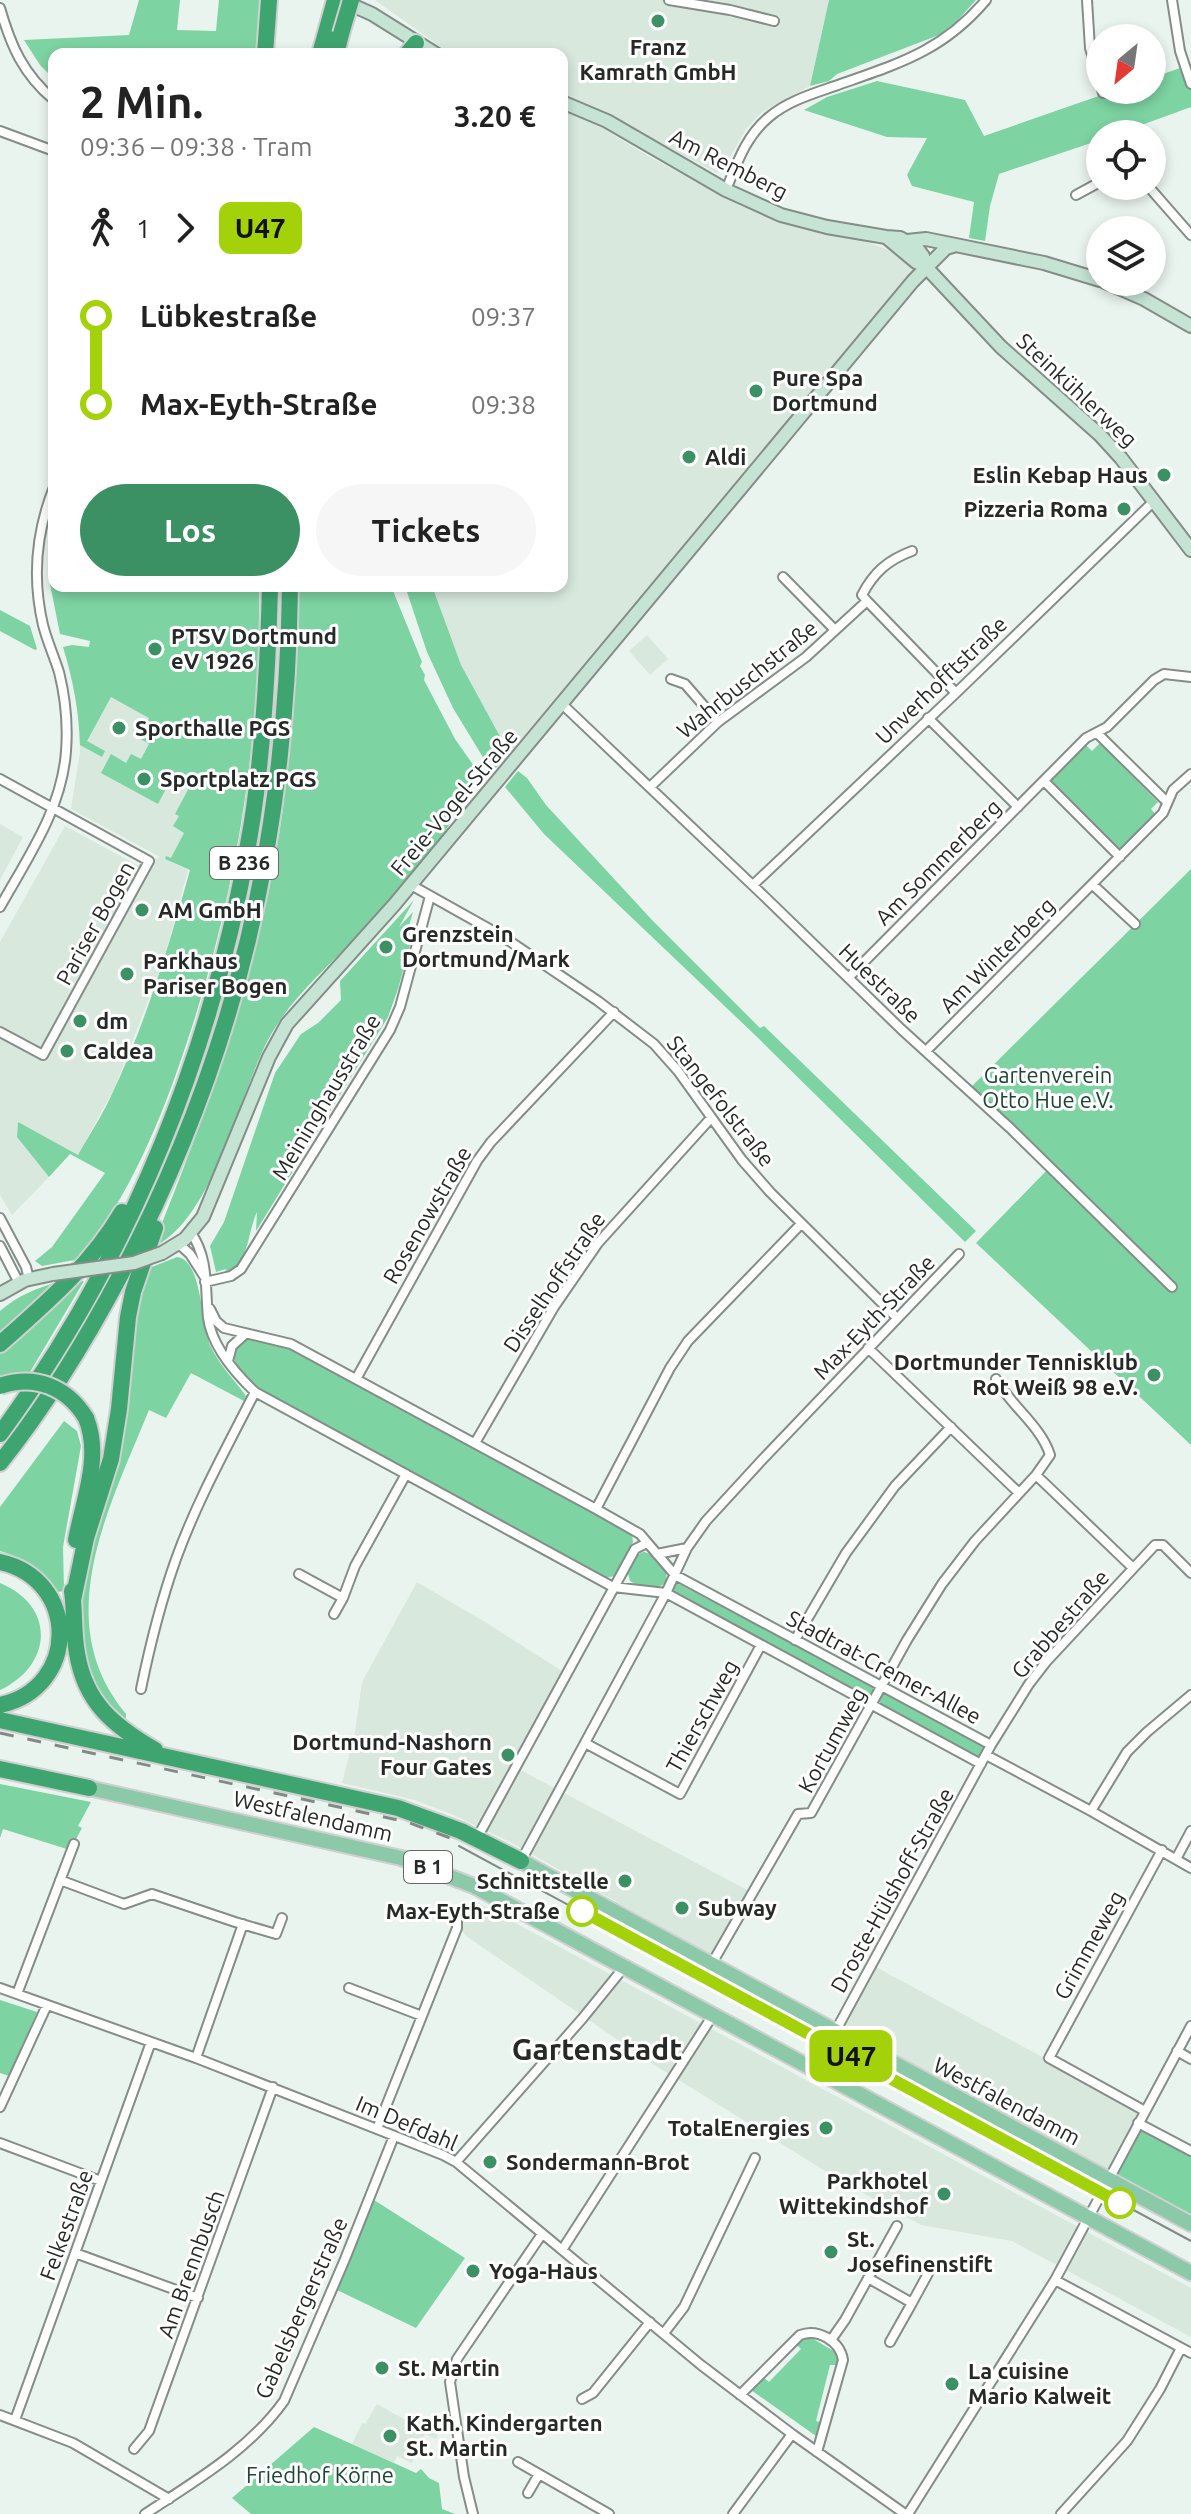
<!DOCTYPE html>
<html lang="de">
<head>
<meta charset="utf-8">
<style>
  body { margin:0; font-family:Ubuntu,sans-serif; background:#f6f6f6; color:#222; height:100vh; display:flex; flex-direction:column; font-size:30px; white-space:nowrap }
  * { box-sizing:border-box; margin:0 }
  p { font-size:26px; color:#767676 }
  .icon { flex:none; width:44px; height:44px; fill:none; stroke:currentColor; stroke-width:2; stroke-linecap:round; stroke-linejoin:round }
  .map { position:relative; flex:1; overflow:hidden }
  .side { position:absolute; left:48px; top:48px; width:520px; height:544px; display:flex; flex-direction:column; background:#fff; border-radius:16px; box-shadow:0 4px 12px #0003 }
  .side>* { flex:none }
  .badge { padding:0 16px; border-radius:12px; font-size:28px; line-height:52px }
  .needle { width:52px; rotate:209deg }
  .fabs { position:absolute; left:1086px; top:24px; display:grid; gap:16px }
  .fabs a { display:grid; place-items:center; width:80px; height:80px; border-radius:50%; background:#fff; box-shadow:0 4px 12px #0003; font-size:40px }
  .map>.badge { position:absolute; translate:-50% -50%; box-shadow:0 0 0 4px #fff }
  .legs { display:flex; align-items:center; gap:12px; height:88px; padding:0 32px; font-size:26px }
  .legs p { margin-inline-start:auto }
  .head { display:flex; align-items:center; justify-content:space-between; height:136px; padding:0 32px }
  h1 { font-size:44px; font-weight:700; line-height:60px }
  .button { display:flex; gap:16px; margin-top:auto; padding:16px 32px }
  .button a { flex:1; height:92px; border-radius:48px; background:#3c9164; color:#fff; font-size:32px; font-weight:700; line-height:92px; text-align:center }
  .button a+a { background:#f6f6f6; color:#222 }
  ul { padding:0 32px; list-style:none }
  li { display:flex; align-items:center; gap:28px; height:88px; font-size:30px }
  li i { display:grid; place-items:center; width:12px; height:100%; margin:0 10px; background:currentColor }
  li i::after { content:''; width:20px; height:20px; margin:-10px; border:6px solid; border-radius:50%; background:#fff }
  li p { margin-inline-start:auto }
  li:first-child i { background:linear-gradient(#0000 50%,currentColor 0) }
  li:last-child i { background:linear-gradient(currentColor 50%,#0000 0) }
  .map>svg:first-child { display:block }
  .built { fill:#d8e8dd }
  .green { fill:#7dd3a2 }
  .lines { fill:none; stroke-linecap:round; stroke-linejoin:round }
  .street-casing { stroke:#848d87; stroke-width:12 }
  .secondary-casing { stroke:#848d87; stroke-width:16 }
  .primary-casing { stroke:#cfd0cf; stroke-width:18 }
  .highway-casing { stroke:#cfd0cf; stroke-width:20 }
  .street { stroke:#fff; stroke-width:8 }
  .secondary { stroke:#c5e4d4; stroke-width:12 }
  .primary { stroke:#8cc9a9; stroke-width:14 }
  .highway { stroke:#3fa570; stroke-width:16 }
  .tram { stroke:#838a86; stroke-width:2 }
  .rail { stroke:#838a86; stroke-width:3; stroke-dasharray:14 14; stroke-linecap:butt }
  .secondary-bridge-casing { stroke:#848d87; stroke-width:16; stroke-linecap:butt }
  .highway-bridge-casing { stroke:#cfd0cf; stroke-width:20; stroke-linecap:butt }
  .secondary-bridge { stroke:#c5e4d4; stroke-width:12 }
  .highway-bridge { stroke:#3fa570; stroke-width:16 }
  .line-1-casing { stroke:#fff; stroke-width:18 }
  .line-1 { stroke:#a3d20b; stroke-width:12 }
  .poi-dot { fill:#3c9164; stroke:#fff; stroke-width:3 }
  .stop-1-dot { fill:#fff; stroke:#a3d20b; stroke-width:4 }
  .labels { text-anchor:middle; stroke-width:6; stroke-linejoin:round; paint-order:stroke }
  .shield { fill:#fff; stroke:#676a68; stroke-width:2 }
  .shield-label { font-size:20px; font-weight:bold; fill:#262a27 }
  .poi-label { font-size:22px; font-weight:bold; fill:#262a27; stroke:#fff; text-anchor:start }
  .street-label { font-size:22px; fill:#262a27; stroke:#fff }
  .park-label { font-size:22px; fill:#1c462f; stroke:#fff }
  .stop-label { font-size:22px; font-weight:bold; fill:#262a27; stroke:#fff; text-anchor:end }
  .district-label { font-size:30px; font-weight:bold; fill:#262a27; stroke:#fff }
</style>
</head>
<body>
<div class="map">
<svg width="1191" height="2514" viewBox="0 0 1191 2514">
  <rect width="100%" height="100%" fill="#eaf4ee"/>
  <!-- built -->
  <path class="built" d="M375,0H829L810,86L762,112L747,128L723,169L717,173L613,118L562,94V54H455L445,50Z
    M562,111L589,120L648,156L743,207L803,228L864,241L889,250L911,266L926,267L500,774L451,687L416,586H562Z
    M647,635L668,659L650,675L629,651Z
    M74,682L203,713L186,863L171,858L165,859L188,870L164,959L115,1087L78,1155L18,1123L17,1137L49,1177L12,1215L0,1195V942L65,826L137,865L160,857L71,809L80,752L79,716Z
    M0,824L23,837L0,880Z
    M417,1582L490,1625L565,1673L515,1767L751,1892L713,1956L510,1842L451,1814L415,1800L342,1783L355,1732L362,1682Z
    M471,1899L1191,2288V2337L1012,2241L921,2225L843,2182L653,2064L466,1936L460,1928V1922Z
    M874,1966L1142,2111L1107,2173L840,2029Z
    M377,2404L411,2423L414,2419L420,2421L421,2419L441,2428L436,2439L425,2434L412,2463L397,2456L394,2463L352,2444L362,2423L365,2424Z"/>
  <!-- green -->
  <path class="green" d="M139,0H180L177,30L216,31L219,0H264L258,54H54V79L40,65L24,40L129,35Z
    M829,0H976L956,22L939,35L837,74L829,81L810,86Z
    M1191,64V107L1117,134H1100V140L999,174L990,206L985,241L969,238L974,202L912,186L907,175L927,138L887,137L804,110L827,97L877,81L965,100L984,136L1116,90H1152V78Z
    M54,537V586H259C261,740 236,896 187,1042C160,1123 132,1190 80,1259L42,1266L35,1261L52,1247L105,1173L70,1154L49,1177L17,1137L18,1122L78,1155C89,1135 102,1116 111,1096C145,1025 169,946 190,870L165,859L166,856L171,858L184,833L173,826L179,816L175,814L190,786L172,777L158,804L101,773L111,754L126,763L131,754L141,759L149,744L139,738L149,718L111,697L87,741L105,751L102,757L80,745C79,711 73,680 63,647L72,645L89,647L90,641L60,634L50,584Z
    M297,586H391L422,662L420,666L425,675L424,680L455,739L481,776C467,797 455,817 441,837C416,873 384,907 354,939C323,972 289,1000 268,1040C237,1099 214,1219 152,1248C204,1119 252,990 276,853C292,765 293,675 297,586Z
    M405,586H432L461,665L509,753L492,772L453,708L427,652Z
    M0,610L30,626L37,649L35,650L0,631Z
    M1100,743L1158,802L1151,809L1156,815L1120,850L1051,780L1086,745L1092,751Z
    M518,771L527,778L546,805L652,920L760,1028L764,1026L976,1231L965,1242L755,1035L544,834L505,787Z
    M1191,869V1445L976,1243L1049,1168L969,1089Z
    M414,900L399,927L413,912L408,929L414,931L398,989L388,1017L256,1231L257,1212C247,1232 250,1264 225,1273L226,1269L216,1272L210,1246L224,1222L275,1073L301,1034L318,1023L341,1000L340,981Z
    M177,1257C202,1259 201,1324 210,1345C219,1365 234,1379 246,1396L244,1401L191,1373L166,1418L149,1410C110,1506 48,1621 126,1714V1722C84,1690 80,1642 81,1593L144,1270Z
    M60,1281L0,1336V1311C18,1295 38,1288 60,1281Z
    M84,1281L30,1372L0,1378V1353L76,1282Z
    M252,1338L287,1348L632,1534L633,1542L614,1576L606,1578L267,1395C248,1381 212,1352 252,1338Z
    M64,1421L77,1431L81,1446L63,1547L64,1591L57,1592C39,1566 31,1561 0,1551V1507Z
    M643,1552C662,1554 682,1590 649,1587C641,1586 636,1585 630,1581L627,1570L635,1556Z
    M0,1583C56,1606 53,1665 0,1690Z
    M677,1583L873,1686V1694L866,1696L677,1594L673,1590Z
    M886,1694L983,1746L985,1750L980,1757H977L881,1705L879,1701L881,1696Z
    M0,1784L91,1802L78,1826L82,1828L70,1850L3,1829L0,1838Z
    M0,2000L37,2012L9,2076L0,2073Z
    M1139,2126L1191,2153V2221L1111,2178Z
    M374,2200L465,2258L416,2328L337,2290Z
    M805,2337H810L837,2353V2365H830L816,2421L823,2423L816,2436L751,2390L763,2377L769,2382L801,2349L796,2344Z
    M314,2427L416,2473L421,2469L429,2478L439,2483L442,2509L455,2514H251L232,2498Z"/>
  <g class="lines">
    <!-- street casing -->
    <g class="street-casing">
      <path id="street" d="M669,0L730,10L774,21
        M1087,0L1090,48L1100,81
        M1172,0L1180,51L1191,84
        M0,8C11,46 23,74 54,100
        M1102,90L1103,93
        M0,131L54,151
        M1148,186L1191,235
        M726,190C737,163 746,136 769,117C788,101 812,94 835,86C897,64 942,52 986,0
        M1076,195L1100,182
        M783,577L835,630
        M867,601L956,693
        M671,679L685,684L718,722
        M562,704L765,897L901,1029L1010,1128L1172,1287
        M928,718L1018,807
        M1097,733L1167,802
        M0,779L149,861L43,1055L0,1032
        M1044,781L1120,857
        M650,787L718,722L806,657L867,601L862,595C874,572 888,560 912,551
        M411,885L502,936L598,1001L654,1044L678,1071L742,1160L770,1192L897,1318
        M753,885L956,693L1154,501
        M1093,885L1135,924
        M0,907C28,857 62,809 66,751C68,725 65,696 59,672C54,656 47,641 43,625C32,578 36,532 54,487
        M849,977L1086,738L1107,727L1154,680L1164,674L1191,677
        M926,1051L1163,813L1173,790L1191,774
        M0,1218L26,1267L29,1279
        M191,1233C209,1258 205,1289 208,1318C212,1347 235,1373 255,1392L613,1587L666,1593L981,1764
        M179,1244L190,1254L204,1276
        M0,1246L19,1283
        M205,1282L231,1276L241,1269L390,1030L400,1007L430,896
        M210,1309L216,1321L224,1328L291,1344L596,1509L640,1534L675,1575L991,1745
        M868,1348L1019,1493
        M228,1361L232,1346L245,1334
        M356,1379L477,1161L491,1142L614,1012
        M475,1443L554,1307L598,1243L711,1118
        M1036,1475L1133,1568
        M596,1509L670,1368L688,1341L801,1224
        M657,1554L687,1548
        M299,1574L343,1598L355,1566L406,1474
        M334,1614L343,1598
        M795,1640L846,1553L895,1486L951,1427
        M141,1689C150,1645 161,1601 176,1559C197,1501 227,1447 255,1392
        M585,1743L680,1794L761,1645
        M986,1755L1091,1811L1191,1868
        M1091,1811L1127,1752L1147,1732L1191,1695
        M477,1838L635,1549L647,1543
        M1176,1859L1191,1831
        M521,1861L666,1593L687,1548L706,1521L762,1460L959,1254
        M60,1880L124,1904L152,1894L235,1922L276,1934L282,1918
        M711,1965L798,1814L811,1813L907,1640L942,1584L975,1541L1036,1475L1050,1455C1041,1426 1011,1406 996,1379
        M0,1988L196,2058L443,2155L456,2162L701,2365L792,2434L905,2514
        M349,1988L422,2016
        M17,1994L74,1844
        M835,2032L991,1745L1029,1684L1046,1662L1155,1545H1163L1191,1573
        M1177,2051L1191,2059
        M196,2058L243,1924
        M0,2107L47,2005
        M1145,2111L1049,2058L1162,1850
        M1138,2123L1191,2151
        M377,2129L457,1928V1920
        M0,2143L101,2181
        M456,2162L582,2019L625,1966
        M562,2250L713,2015
        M75,2253L198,2298
        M868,2278L912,2303L890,2342
        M1055,2280L1191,2353
        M912,2303L931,2268
        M664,2333L684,2307L755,2158
        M831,2340L845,2320L897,2226
        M740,2395L800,2335C818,2328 840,2341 843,2360L817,2452
        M582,2399L593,2393L650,2322
        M0,2415L73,2443L169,2499
        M15,2420L151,2042
        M134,2449L149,2431L154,2417L273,2087
        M518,2462L609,2514
        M528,2493L539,2474
        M145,2514C195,2481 249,2450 284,2401L345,2259L394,2136
        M473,2514L464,2477L450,2382L457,2359L542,2234
        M733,2514L792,2434
        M908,2514L1055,2280L1191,2026
        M1061,2514L1127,2441L1160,2389L1181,2348"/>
    </g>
    <!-- secondary casing -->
    <g class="secondary-casing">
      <path id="secondary" d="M345,2L372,14L436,54
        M562,102L607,121L726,190L781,215L827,227L886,237L900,238L917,248L923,256L926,267
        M886,237L916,262L926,267L1001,347L1100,435L1121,458L1191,550
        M907,241L926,239L1044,263L1100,280
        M1105,282L1144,299L1191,326
        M162,1253L185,1239L203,1217L269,1057L287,1024L394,905L913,281L946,248L953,246
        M0,1294L25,1280L53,1274"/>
    </g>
    <!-- primary casing -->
    <g class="primary-casing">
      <path id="primary" d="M89,1788L401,1858L474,1886L1191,2273
        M521,1861L1191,2224"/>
    </g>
    <!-- highway casing -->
    <g class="highway-casing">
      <path id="highway" d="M265,54L269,0
        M320,54L335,0
        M336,54L341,34
        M407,54L416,43
        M0,1344C45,1304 91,1265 122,1212
        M0,1434C132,1255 217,1041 252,822C264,744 268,665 270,586
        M0,1463C47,1404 86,1340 121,1274C237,1054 287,834 290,586
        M76,1540C83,1501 102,1457 86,1418
        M0,1562C79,1579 80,1688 0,1705
        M72,1591C75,1611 73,1632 77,1653C85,1703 114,1726 155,1750
        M73,1600L86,1538L111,1459L119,1409L128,1317L133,1292L155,1228
        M0,1720L398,1808L461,1831L521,1861
        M0,1769L89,1788"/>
    </g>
    <!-- street -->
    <use href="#street" class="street"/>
    <!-- secondary -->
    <use href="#secondary" class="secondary"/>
    <!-- primary -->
    <use href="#primary" class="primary"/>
    <!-- highway -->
    <use href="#highway" class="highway"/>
    <!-- tram -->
    <path class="tram" d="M459,1846L1191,2241"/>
    <!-- rail -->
    <path class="rail" d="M0,1733L407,1822L461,1842"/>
    <!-- secondary-bridge casing -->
    <g class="secondary-bridge-casing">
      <path id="secondary-bridge" d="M53,1274L134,1263L162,1253"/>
    </g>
    <!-- highway-bridge casing -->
    <g class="highway-bridge-casing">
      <path id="highway-bridge" d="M341,34L351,0
        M0,1386C35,1374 67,1387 86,1418"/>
    </g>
    <!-- secondary-bridge -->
    <use href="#secondary-bridge" class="secondary-bridge"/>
    <!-- highway-bridge -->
    <use href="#highway-bridge" class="highway-bridge"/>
  </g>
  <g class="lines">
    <!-- line-1 casing -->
    <g class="line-1-casing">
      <path id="line-1" d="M582,1911L1120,2203"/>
    </g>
    <!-- line-1 -->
    <use href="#line-1" class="line-1"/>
  </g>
  <!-- markers -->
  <g class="poi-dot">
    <circle cx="658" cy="21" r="8"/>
    <circle cx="756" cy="391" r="8"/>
    <circle cx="689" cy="457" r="8"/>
    <circle cx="1164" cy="475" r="8"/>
    <circle cx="1124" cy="509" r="8"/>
    <circle cx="155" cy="649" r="8"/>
    <circle cx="119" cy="728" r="8"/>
    <circle cx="144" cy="779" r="8"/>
    <circle cx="142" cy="910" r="8"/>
    <circle cx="386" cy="947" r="8"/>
    <circle cx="127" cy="974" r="8"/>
    <circle cx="80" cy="1021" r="8"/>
    <circle cx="67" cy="1051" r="8"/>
    <circle cx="1154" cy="1375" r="8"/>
    <circle cx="508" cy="1755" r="8"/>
    <circle cx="625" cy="1881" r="8"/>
    <circle cx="682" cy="1908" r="8"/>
    <circle cx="826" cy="2128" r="8"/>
    <circle cx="490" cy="2162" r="8"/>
    <circle cx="944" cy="2194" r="8"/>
    <circle cx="831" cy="2252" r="8"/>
    <circle cx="473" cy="2271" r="8"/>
    <circle cx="382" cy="2368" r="8"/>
    <circle cx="952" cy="2384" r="8"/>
    <circle cx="390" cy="2436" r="8"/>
  </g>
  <g class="stop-1-dot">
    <circle cx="582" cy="1911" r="14"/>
    <circle cx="1120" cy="2203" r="14"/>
  </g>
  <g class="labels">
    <!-- shield labels -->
    <g class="shield">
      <rect x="210" y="847" width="68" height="32" rx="6"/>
      <rect x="404" y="1851" width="48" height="32" rx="6"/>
    </g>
    <g class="shield-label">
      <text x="244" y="870">B 236</text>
      <text x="428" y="1874">B 1</text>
    </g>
    <!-- poi labels -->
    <g class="poi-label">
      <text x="658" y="55" text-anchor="middle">Franz<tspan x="658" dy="25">Kamrath GmbH</tspan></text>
      <text x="772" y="386">Pure Spa<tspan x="772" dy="25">Dortmund</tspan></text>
      <text x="705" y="465">Aldi</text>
      <text x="1148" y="483" text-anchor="end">Eslin Kebap Haus</text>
      <text x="1108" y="517" text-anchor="end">Pizzeria Roma</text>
      <text x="171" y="644">PTSV Dortmund<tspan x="171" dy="25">eV 1926</tspan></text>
      <text x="135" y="736">Sporthalle PGS</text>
      <text x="160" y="787">Sportplatz PGS</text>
      <text x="158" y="918">AM GmbH</text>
      <text x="402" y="942">Grenzstein<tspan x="402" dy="25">Dortmund/Mark</tspan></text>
      <text x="143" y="969">Parkhaus<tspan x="143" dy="25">Pariser Bogen</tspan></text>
      <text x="96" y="1029">dm</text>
      <text x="83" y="1059">Caldea</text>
      <text x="1138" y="1370" text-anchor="end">Dortmunder Tennisklub<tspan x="1138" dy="25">Rot Weiß 98 e.V.</tspan></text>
      <text x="492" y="1750" text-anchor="end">Dortmund-Nashorn<tspan x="492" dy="25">Four Gates</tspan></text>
      <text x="609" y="1889" text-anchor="end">Schnittstelle</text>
      <text x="698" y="1916">Subway</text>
      <text x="810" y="2136" text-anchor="end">TotalEnergies</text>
      <text x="506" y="2170">Sondermann-Brot</text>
      <text x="928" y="2189" text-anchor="end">Parkhotel<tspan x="928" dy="25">Wittekindshof</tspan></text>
      <text x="847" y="2247">St.<tspan x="847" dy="25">Josefinenstift</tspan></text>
      <text x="489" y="2279">Yoga-Haus</text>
      <text x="398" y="2376">St. Martin</text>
      <text x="968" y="2379">La cuisine<tspan x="968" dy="25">Mario Kalweit</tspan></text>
      <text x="406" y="2431">Kath. Kindergarten<tspan x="406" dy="25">St. Martin</tspan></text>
    </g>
    <!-- street labels -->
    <g class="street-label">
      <text transform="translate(729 164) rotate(27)" y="8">Am Remberg</text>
      <text transform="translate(1077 390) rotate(43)" y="8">Steinkühlerweg</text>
      <text transform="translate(747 679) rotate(-39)" y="8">Wahrbuschstraße</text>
      <text transform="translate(941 680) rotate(-44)" y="8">Unverhofftstraße</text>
      <text transform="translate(454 802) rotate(-50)" y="8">Freie-Vogel-Straße</text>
      <text transform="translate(938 862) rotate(-45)" y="8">Am Sommerberg</text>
      <text transform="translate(95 923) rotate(-61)" y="8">Pariser Bogen</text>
      <text transform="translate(997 955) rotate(-45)" y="8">Am Winterberg</text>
      <text transform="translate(880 983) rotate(44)" y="8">Huestraße</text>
      <text transform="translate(326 1097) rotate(-59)" y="8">Meininghausstraße</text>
      <text transform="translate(721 1101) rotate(52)" y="8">Stangefolstraße</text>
      <text transform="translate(427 1215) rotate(-60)" y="8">Rosenowstraße</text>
      <text transform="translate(554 1282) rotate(-56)" y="8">Disselhoffstraße</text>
      <text transform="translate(874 1317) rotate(-46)" y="8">Max-Eyth-Straße</text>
      <text transform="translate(1060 1624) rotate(-49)" y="8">Grabbestraße</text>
      <text transform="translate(884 1667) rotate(28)" y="8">Stadtrat-Cremer-Allee</text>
      <text transform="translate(702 1716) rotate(-61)" y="8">Thierschweg</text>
      <text transform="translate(832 1740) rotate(-61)" y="8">Kortumweg</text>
      <text transform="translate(313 1816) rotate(13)" y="8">Westfalendamm</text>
      <text transform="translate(892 1890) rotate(-61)" y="8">Droste-Hülshoff-Straße</text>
      <text transform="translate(1089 1945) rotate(-61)" y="8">Grimmeweg</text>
      <text transform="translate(1007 2101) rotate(28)" y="8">Westfalendamm</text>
      <text transform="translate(407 2123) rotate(23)" y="8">Im Defdahl</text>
      <text transform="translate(66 2225) rotate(-70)" y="8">Felkestraße</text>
      <text transform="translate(191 2264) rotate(-70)" y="8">Am Brennbusch</text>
      <text transform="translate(301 2308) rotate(-66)" y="8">Gabelsbergerstraße</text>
    </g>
    <!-- park labels -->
    <g class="park-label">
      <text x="1048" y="1083">Gartenverein<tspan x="1048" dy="25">Otto Hue e.V.</tspan></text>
      <text x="320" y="2483">Friedhof Körne</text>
    </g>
    <!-- stop labels -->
    <g class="stop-label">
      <text x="560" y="1919">Max-Eyth-Straße</text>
    </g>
    <!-- district labels -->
    <g class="district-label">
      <text x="597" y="2060">Gartenstadt</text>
    </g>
  </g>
</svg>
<div class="fabs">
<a><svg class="needle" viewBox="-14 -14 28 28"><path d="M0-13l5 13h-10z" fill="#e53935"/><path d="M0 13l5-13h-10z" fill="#767676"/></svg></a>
<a><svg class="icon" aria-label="locate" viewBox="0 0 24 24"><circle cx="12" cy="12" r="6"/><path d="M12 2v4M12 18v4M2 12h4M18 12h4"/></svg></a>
<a><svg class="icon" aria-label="layers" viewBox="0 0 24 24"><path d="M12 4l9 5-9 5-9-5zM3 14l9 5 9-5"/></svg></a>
</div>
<b class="badge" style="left:851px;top:2056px;background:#a3d20b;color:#111">U47</b>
<section class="side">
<div class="head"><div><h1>2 Min.</h1><p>09:36 – 09:38 · Tram</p></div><b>3.20 €</b></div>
<div class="legs"><svg class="icon" aria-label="walk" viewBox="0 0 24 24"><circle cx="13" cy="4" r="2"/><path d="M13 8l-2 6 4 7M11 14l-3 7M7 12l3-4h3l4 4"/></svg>1<svg class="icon" aria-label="forward" viewBox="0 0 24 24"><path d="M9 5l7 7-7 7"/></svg><b class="badge" style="background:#a3d20b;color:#111">U47</b></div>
<ul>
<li><i style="color:#a3d20b"></i><b>Lübkestraße</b><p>09:37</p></li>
<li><i style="color:#a3d20b"></i><b>Max-Eyth-Straße</b><p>09:38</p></li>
</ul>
<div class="button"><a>Los</a><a>Tickets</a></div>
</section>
</div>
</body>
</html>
